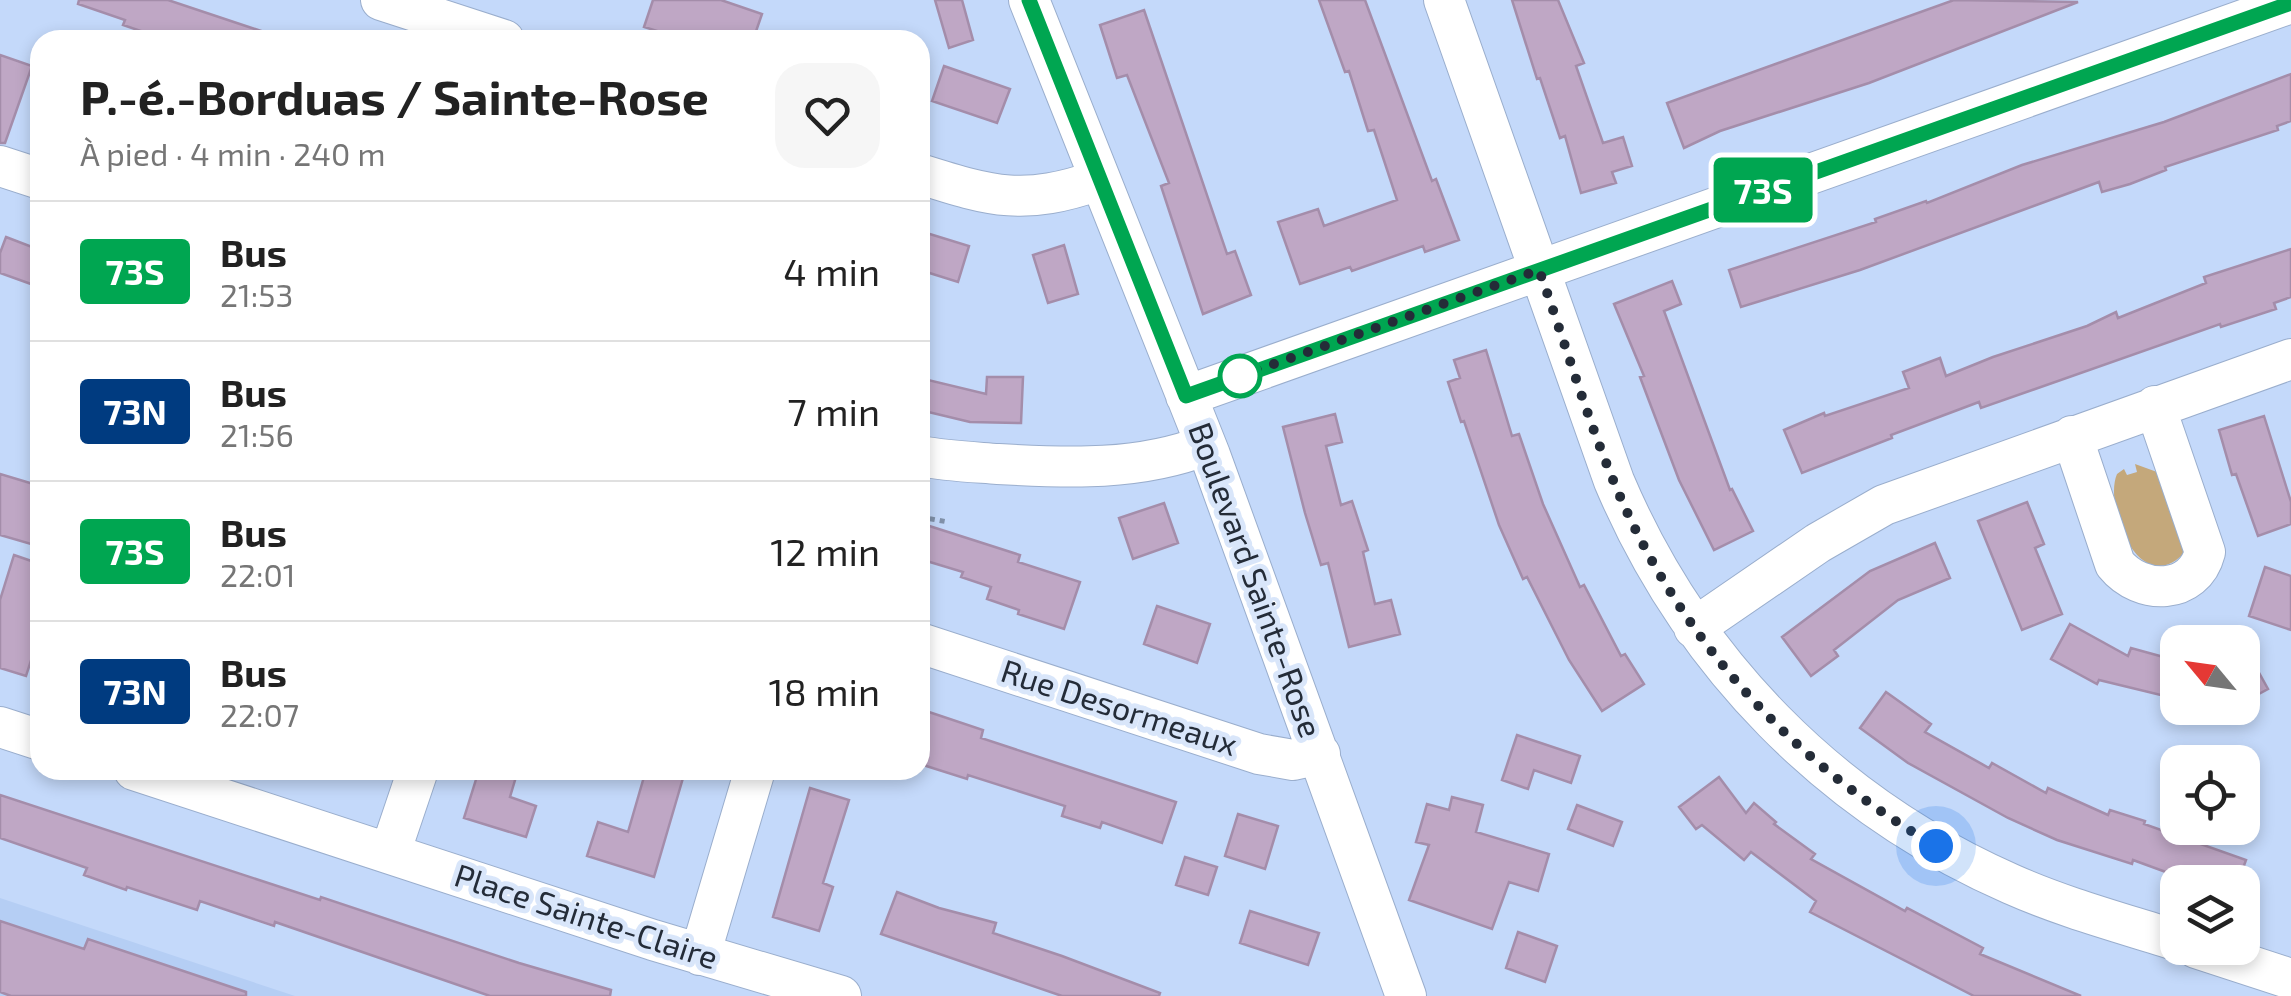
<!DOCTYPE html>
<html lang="fr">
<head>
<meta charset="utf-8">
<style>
  body { margin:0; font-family:"Exo 2",sans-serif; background:#f6f6f6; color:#222; height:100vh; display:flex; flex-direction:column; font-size:38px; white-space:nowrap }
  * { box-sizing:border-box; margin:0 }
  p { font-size:32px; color:#767676 }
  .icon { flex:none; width:55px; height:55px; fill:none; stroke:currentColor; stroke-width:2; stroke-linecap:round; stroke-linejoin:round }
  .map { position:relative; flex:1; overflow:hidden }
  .details { position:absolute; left:30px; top:30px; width:900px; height:750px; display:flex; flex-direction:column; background:#fff; border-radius:30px; box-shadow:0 5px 15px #0003 }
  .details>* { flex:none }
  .badge { padding:0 20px; border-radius:8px; font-size:35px; line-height:65px }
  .needle { width:65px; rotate:299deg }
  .buttons { position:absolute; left:2160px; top:625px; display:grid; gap:20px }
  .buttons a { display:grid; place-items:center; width:100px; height:100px; border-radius:20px; background:#fff; box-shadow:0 5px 15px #0003; font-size:50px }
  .you { position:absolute; width:50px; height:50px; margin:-25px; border:8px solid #fff; border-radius:50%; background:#1a73e8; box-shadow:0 0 0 15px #1a73e833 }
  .map>.badge { position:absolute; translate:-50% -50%; box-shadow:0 0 0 5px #fff }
  .round { display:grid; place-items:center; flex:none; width:105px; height:105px; border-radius:30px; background:#f6f6f6 }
  .summary { display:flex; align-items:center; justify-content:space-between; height:170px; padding:0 50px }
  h1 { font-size:48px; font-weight:700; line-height:75px }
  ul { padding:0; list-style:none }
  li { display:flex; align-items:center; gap:30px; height:140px; padding:0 50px; border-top:2px solid #e0e0e0 }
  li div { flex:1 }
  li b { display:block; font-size:38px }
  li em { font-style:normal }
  li .badge { min-width:110px; font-weight:700; text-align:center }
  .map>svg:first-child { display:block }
  .built { fill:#b5cef4 }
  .green { fill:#c4a87b }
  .building { fill:#bfa7c5; stroke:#a48daa; stroke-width:2.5 }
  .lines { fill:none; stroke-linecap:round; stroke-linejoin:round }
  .minor-casing { stroke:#9aaecd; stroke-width:42 }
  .path { stroke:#8292aa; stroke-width:5; stroke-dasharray:5 5; stroke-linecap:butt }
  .minor { stroke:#fff; stroke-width:40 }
  .line-casing { stroke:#fff; stroke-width:22 }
  .line { stroke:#00a651; stroke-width:15 }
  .walk { stroke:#242c38; stroke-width:10; stroke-dasharray:0 18 }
  .stop-dot { fill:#fff; stroke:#00a651; stroke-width:5 }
  .labels { text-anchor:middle; stroke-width:10; stroke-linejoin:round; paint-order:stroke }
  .street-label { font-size:32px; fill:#242c38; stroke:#d9e6fa }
</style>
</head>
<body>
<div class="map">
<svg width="2291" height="996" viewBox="0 0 2291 996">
  <rect width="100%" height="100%" fill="#c4d9fa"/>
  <!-- built -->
  <path class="built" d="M0,898L295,996H0Z"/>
  <!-- green -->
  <path class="green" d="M2135,464L2157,472L2186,551C2140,603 2103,506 2117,474L2124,469L2127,475L2137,472Z"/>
  <!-- building -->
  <path class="building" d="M79,0H168L276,36V40H167L123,25L125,20L78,4Z
    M653,0H721L762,14L753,40H686L644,27Z
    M935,0H962L973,40L949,48Z
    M1319,0H1365L1432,181L1436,179L1459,240L1425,252L1423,246L1352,271L1350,267L1300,284L1278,222L1318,209L1324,226L1397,200L1374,130L1368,131L1349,71L1345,72Z
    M1512,0H1558L1584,63L1576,66L1603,143L1623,137L1632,166L1612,172L1616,183L1581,193L1565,136L1560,138L1540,78L1537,79Z
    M1954,0L2078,2L1869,83L1720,131L1684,148L1667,103Z
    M1144,10L1227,254L1235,251L1251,295L1203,314L1161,186L1169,183L1127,75L1117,78L1100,25Z
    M0,55L32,66L5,143H0Z
    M944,66L1010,89L997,123L932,101Z
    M2291,74V121L2277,126L2278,130L2165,167L2166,170L2130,184L2102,192L2099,182L1860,270L1741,307L1729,270L1876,222L1875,219L1926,201L1927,203L2022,165L2164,122Z
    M920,231L969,246L958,282L920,270Z
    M6,237L40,250L31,284L0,273V253Z
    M1064,245L1078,294L1048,303L1033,255Z
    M2291,249V297L2274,303L2276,309L2221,327L2220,324L1981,408L1979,402L1891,435L1892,438L1802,473L1784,430L1824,413L1825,416L1909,388L1903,372L1940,358L1946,376L1993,357L2087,326L2116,312L2118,318L2206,283L2204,277Z
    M1672,281L1681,304L1664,311L1730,490L1732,489L1753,531L1714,550L1679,480L1640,377L1644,376L1614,304Z
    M1486,350L1512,436L1519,434L1543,504L1580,587L1584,585L1621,656L1625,654L1644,684L1602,711L1569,660L1527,577L1523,579L1499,525L1464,421L1461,422L1448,382L1460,378L1454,360Z
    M987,377H1023L1021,423L970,422L920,410V378L986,394Z
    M1335,414L1342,442L1326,446L1341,505L1352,501L1368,550L1363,552L1375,604L1391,600L1400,634L1349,647L1328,563L1321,565L1305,513L1283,427Z
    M2264,416L2291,502V524L2258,536L2236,474L2232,475L2219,430Z
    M0,474L40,486V513L31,544L0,535Z
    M2027,502L2044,544L2035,548L2062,614L2022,630L1978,521Z
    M1164,503L1178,543L1133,559L1119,518Z
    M920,523L1020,555L1018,562L1080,582L1064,629L1018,614L1019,610L987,599L991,587L961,577L963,572L920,559Z
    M1935,543L1950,578L1898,600L1834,650L1838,656L1811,676L1782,637L1870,571Z
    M14,555L40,564V613L33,637L38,639L26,676L0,668V600Z
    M2265,567L2291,576V630L2249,616Z
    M1157,606L1210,624L1197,663L1144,644Z
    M2070,624L2128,656L2131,648L2178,661L2173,698L2099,680L2097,684L2051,659Z
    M2242,642L2268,689L2242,703Z
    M1886,692L1931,724L1925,732L1989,768L1992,763L2046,793L2048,788L2108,815L2110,810L2145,821L2144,824L2246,860L2238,882H2193L2133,860L2132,864L2057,840L2008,818L1908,763L1860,728Z
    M920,709L983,730L981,738L1176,802L1162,843L1102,822L1100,828L1062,816L1065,806L968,775L967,779L920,764Z
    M1517,735L1580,756L1571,783L1534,770L1528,789L1502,780Z
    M479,770H518L510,797L536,806L526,837L464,818Z
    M646,770L683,778L654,877L587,856L598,822L628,832Z
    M1719,777L1746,813L1754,803L1776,822L1774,824L1815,854L1811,859L1905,911L1907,908L1983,948L1980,954L2081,996H1974L1810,912L1816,901L1751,852L1744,860L1702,825L1696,829L1679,807Z
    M810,788L849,800L823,883L833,887L819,931L773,917Z
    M0,795L320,900L321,897L519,963L611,990L610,996H490L275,922L274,926L200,901L197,910L127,887L126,890L84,875L87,868L0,838Z
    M1452,797L1483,805L1476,832L1549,854L1538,891L1509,882L1492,929L1409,900L1429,845L1416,842L1427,804L1449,810Z
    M1577,805L1622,822L1613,846L1568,829Z
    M1238,814L1278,826L1265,869L1225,856Z
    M1185,857L1217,867L1208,895L1176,885Z
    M897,892L939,908L996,923L993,933L1062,956L1160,993L1159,996H1062L881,934Z
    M1250,911L1319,933L1308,965L1240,943Z
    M0,921L84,949L88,939L246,992V996H11L0,992Z
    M1518,932L1557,946L1545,982L1506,968Z"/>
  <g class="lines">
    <!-- minor casing -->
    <g class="minor-casing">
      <path id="minor" d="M381,0L504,40
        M1029,0L1210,455L1406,996
        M1444,0L1614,481C1691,663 1831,805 2011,884C2065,908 2122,923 2178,941
        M0,166L40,179
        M920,174C993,197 1024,206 1099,180
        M1186,396L2291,3
        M2072,436L2115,564C2141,596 2194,595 2205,552L2155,406
        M920,456C946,461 972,462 998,464C1068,468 1140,471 1206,445
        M1694,628L1818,543L1884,505L2291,359
        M920,643L1259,754L1293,760L1320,754
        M0,727L40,740
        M134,770L653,940L841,996
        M390,853L418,770
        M2196,948L2291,979
        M700,955L755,770"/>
    </g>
    <!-- path -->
    <path class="path" d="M920,517L948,522"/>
    <!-- minor -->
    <use href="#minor" class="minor"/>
  </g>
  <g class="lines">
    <!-- line casing -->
    <g class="line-casing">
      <path id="line" d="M1029,0L1186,396L2291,3"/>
    </g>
    <!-- line -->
    <use href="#line" class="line"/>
    <!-- walk -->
    <path class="walk" d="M1240,376L1539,270C1568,350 1591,434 1627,512C1693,654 1801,768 1936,846"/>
  </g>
  <!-- markers -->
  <circle class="stop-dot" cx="1240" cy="376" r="20"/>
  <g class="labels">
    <!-- street labels -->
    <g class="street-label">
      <text transform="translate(1255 580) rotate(70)" y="11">Boulevard Sainte-Rose</text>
      <text transform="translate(1119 708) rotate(18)" y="11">Rue Desormeaux</text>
      <text transform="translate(586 917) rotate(18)" y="11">Place Sainte-Claire</text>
    </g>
  </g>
</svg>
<div class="buttons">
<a><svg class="needle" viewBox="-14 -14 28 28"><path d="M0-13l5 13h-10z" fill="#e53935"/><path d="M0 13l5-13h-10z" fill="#767676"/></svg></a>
<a><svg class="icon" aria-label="locate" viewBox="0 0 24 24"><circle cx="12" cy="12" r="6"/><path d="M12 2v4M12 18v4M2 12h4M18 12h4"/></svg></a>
<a><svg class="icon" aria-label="layers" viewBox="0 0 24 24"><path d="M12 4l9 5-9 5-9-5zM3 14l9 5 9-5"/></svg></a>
</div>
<div class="you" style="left:1936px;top:846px"></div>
<b class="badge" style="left:1763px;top:190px;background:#00a651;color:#fff">73S</b>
<section class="details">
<div class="summary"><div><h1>P.-é.-Borduas / Sainte-Rose</h1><p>À pied · 4 min · 240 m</p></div><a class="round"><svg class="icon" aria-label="heart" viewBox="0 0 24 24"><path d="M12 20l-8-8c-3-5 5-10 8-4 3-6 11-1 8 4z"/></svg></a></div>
<ul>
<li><span class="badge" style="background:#00a651;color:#fff">73S</span><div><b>Bus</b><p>21:53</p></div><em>4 min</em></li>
<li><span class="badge" style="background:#003b80;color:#fff">73N</span><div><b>Bus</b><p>21:56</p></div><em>7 min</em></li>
<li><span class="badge" style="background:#00a651;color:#fff">73S</span><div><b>Bus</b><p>22:01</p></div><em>12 min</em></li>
<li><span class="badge" style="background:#003b80;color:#fff">73N</span><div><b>Bus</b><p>22:07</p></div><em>18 min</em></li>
</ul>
</section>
</div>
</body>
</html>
